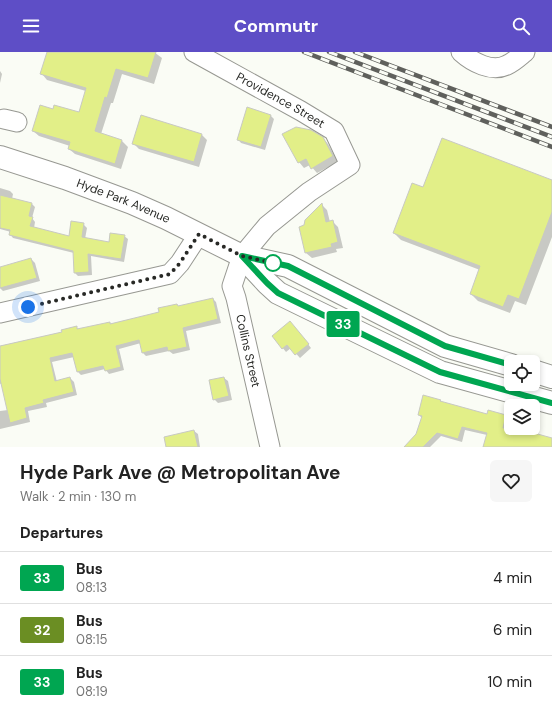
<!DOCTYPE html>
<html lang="en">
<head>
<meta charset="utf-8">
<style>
  body { margin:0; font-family:"DM Sans",sans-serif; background:#f6f6f6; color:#222; height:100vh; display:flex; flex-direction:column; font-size:15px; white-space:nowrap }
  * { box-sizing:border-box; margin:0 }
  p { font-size:13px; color:#767676 }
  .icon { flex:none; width:22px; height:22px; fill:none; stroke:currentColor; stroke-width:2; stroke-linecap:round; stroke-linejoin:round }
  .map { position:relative; height:395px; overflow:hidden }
  .panel { display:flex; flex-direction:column; background:#fff; flex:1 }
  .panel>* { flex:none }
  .badge { padding:0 8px; border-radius:3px; font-size:14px; line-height:26px }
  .fabs { position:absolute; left:504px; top:303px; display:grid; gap:8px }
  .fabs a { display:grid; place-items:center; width:36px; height:36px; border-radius:6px; background:#fff; box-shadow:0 2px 6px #0003; font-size:20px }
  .you { position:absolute; width:20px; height:20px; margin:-10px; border:3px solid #fff; border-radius:50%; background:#1a73e8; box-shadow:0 0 0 6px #1a73e833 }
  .map>.badge { position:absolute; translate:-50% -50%; box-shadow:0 0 0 2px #fff }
  h2 { padding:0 20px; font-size:15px; line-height:36px }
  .round { display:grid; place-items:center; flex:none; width:42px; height:42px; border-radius:6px; background:#f6f6f6 }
  .overview { display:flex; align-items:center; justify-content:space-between; height:68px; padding:0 20px }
  h1 { font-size:19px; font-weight:700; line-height:30px }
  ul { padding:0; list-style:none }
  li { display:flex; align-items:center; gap:12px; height:52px; padding:0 20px; border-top:1px solid #e0e0e0 }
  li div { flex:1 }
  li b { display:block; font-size:15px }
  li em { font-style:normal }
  li .badge { min-width:44px; font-weight:700; text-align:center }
  header { display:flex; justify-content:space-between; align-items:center; height:52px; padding:0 20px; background:#5e4ec6; color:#fff; font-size:18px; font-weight:700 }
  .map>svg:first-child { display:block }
  .shadow { fill:#0003 }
  .building { fill:#e2ef88; stroke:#c8c9c3 }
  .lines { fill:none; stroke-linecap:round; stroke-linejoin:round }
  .minor-casing { stroke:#979892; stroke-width:21 }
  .major-casing { stroke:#979892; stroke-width:24 }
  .minor { stroke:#fff; stroke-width:19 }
  .major { stroke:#fff; stroke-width:22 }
  .rail-casing { stroke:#5f605c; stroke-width:4.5 }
  .rail { stroke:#fafcf5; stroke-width:3; stroke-dasharray:9; stroke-linecap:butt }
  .line-casing { stroke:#fff; stroke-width:9 }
  .line { stroke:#00a651; stroke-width:6 }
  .walk { stroke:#282926; stroke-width:4; stroke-dasharray:0 7.2 }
  .stop-dot { fill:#fff; stroke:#00a651; stroke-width:2 }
  .labels { text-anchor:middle; stroke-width:4; stroke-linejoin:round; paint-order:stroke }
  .street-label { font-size:12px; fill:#282926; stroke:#fafcf5 }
</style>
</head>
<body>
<header><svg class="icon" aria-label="menu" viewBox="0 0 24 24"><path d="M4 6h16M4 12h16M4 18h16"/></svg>Commutr<svg class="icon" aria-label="search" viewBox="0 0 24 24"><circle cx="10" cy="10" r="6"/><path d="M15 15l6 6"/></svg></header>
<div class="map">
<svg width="552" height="395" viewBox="0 0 552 395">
  <rect width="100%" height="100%" fill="#fafcf5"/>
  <!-- shadow -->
  <path class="shadow" d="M48,0H154L162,6L154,32L122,22L113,51H111L101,82L122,89L128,95L121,117L75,102L69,97L70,94L39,84L33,79L53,58L79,61L86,39L47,28L42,22Z
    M0,19L2,22L0,31Z
    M271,64L274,67L265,98L241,91L238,87Z
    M202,83L207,88L199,115L139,97L133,91Z
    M323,86L328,92L338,110L317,121L310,113L304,116L299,110Z
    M552,129V185L526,253L515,249L510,261L478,249L471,242L480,218L401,188L394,181L424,136Z
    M0,136L10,139L13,142L12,147L32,152L35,155L32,166L35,170L34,176L69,185L83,172L87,176L85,187L109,191L124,184L128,187L124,210L91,204L92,223L78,224L75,221L74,201L13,186L10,182L11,180L0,177Z
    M322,153L327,158L330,170H333L338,175L343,196L336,197L337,200L312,206L306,201L300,175L305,174Z
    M31,207L35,211L40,229L3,239L0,236V216Z
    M213,247L216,250L221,271L186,279L190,298L173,302L169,299L146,304L143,301L141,291L119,297L124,318L109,322L105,317L81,323L78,320L74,305L52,310L57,330L70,326L74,330L77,343L46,351L47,355L28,359L30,370L0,377V359L8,358L2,331L0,332V294L63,280L76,275L79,278L110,271L111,272L160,261L177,253L179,255Z
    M294,274L311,296L300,306L291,296L286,300L273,284Z
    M224,326L228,329L232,348L218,351L214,347Z
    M440,349L442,351L488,364L489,359L506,364L509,367L508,371L511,372V376H523L524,380L552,387V395H486L487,383L465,378L462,390L441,384L430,395H414L422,366L419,363Z
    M194,379L198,382L200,395H167Z"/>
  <!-- building -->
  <path class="building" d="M47,0H156L148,26L116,17L107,46L105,45L95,79L122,88L115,112L68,97L70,90L32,79L40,53L53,57L54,53L79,60L86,36L40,22Z
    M247,55L271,63L261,95L237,88Z
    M141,63L202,82L194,110L132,92Z
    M296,75L311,78L323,85L333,104L311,117L306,107L298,111L282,82Z
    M442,86L552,128V160L519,247L508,243L503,255L470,242L480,214L393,181L412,131L423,135Z
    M0,143L32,151L29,164L33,165L30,174L69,184L71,169L84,171L82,185L109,190L110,181L125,183L121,207L88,202L89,220L74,221L73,199L9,183L10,178L0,176Z
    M322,151L326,170L333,168L338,190L331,192L332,195L305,201L299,175L304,173L305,168Z
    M31,206L37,226L0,236V215Z
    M213,246L218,267L183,276L187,295L168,299L167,295L142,301L139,288L116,294L121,315L105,319L103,314L77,320L72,301L50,306L55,329L70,325L74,340L43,348L44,351L25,356L27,366L10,371L0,327V294L62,280L61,278L77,274V277L110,270V272L159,260L158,256L177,252L178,254Z
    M290,269L309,292L295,303L287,293L282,297L272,284Z
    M224,325L229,344L213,348L209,328Z
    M423,343L441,348L440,349L487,362L488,358L506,363L503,376H516L552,386V395H483L487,381L462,375L458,387L437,381L423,395H404L416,382L422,364L418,363Z
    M194,378L198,395H166L164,385Z"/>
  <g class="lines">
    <!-- minor casing -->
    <g class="minor-casing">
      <g id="minor">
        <path id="s1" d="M194,0L301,59L334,79L350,113L309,140L267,174L242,204L232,234L236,246L270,395"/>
        <path d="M461,0C472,10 492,21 507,13C514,10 520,4 525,0"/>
        <path d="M4,67L17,70"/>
        <path d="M0,261L170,222L180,211L199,182"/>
      </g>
    </g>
    <!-- major casing -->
    <g class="major-casing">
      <g id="major">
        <path id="s2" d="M0,105L65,126L132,151L166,166L242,204L288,214L445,294L511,313"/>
        <path d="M242,204L267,231L278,241L440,320L552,351"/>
        <path d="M533,319L552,325"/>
      </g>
    </g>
    <!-- minor -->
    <use href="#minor" class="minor"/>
    <!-- major -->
    <use href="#major" class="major"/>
    <!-- rail casing -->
    <g class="rail-casing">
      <path id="rail" d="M304,0L552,95
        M329,0L552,85
        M355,0L552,75"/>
    </g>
    <!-- rail -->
    <use href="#rail" class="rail"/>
  </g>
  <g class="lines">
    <!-- line casing -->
    <g class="line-casing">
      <path id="line" d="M511,313L445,294L288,214L242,204L267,231L278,241L440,320L552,351"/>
    </g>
    <!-- line -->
    <use href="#line" class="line"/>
    <!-- walk -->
    <path class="walk" d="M28,255L170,222L180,211L199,182L242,204L278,212L273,211"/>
  </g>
  <!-- markers -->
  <circle class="stop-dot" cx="273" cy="211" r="8"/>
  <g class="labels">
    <!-- street labels -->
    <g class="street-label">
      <text dy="4" stroke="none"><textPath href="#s1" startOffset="99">Providence Street</textPath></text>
      <text dy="4" stroke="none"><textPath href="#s2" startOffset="131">Hyde Park Avenue</textPath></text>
      <text dy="4" stroke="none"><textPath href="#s1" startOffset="439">Collins Street</textPath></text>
    </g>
  </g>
</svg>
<div class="fabs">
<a><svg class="icon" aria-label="locate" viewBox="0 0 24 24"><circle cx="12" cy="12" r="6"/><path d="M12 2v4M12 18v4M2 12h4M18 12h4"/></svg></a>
<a><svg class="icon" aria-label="layers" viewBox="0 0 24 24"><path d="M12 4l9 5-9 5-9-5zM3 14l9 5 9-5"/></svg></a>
</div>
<div class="you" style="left:28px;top:255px"></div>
<b class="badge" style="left:343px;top:272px;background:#00a651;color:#fff">33</b>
</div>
<section class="panel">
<div class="overview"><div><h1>Hyde Park Ave @ Metropolitan Ave</h1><p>Walk · 2 min · 130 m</p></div><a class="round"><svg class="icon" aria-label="heart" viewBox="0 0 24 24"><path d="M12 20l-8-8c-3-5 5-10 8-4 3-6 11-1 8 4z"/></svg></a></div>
<h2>Departures</h2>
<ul>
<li><span class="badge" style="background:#00a651;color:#fff">33</span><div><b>Bus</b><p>08:13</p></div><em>4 min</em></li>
<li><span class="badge" style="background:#6b8e23;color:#fff">32</span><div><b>Bus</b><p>08:15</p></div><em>6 min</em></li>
<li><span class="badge" style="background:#00a651;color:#fff">33</span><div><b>Bus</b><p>08:19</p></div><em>10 min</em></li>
</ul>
</section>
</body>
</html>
